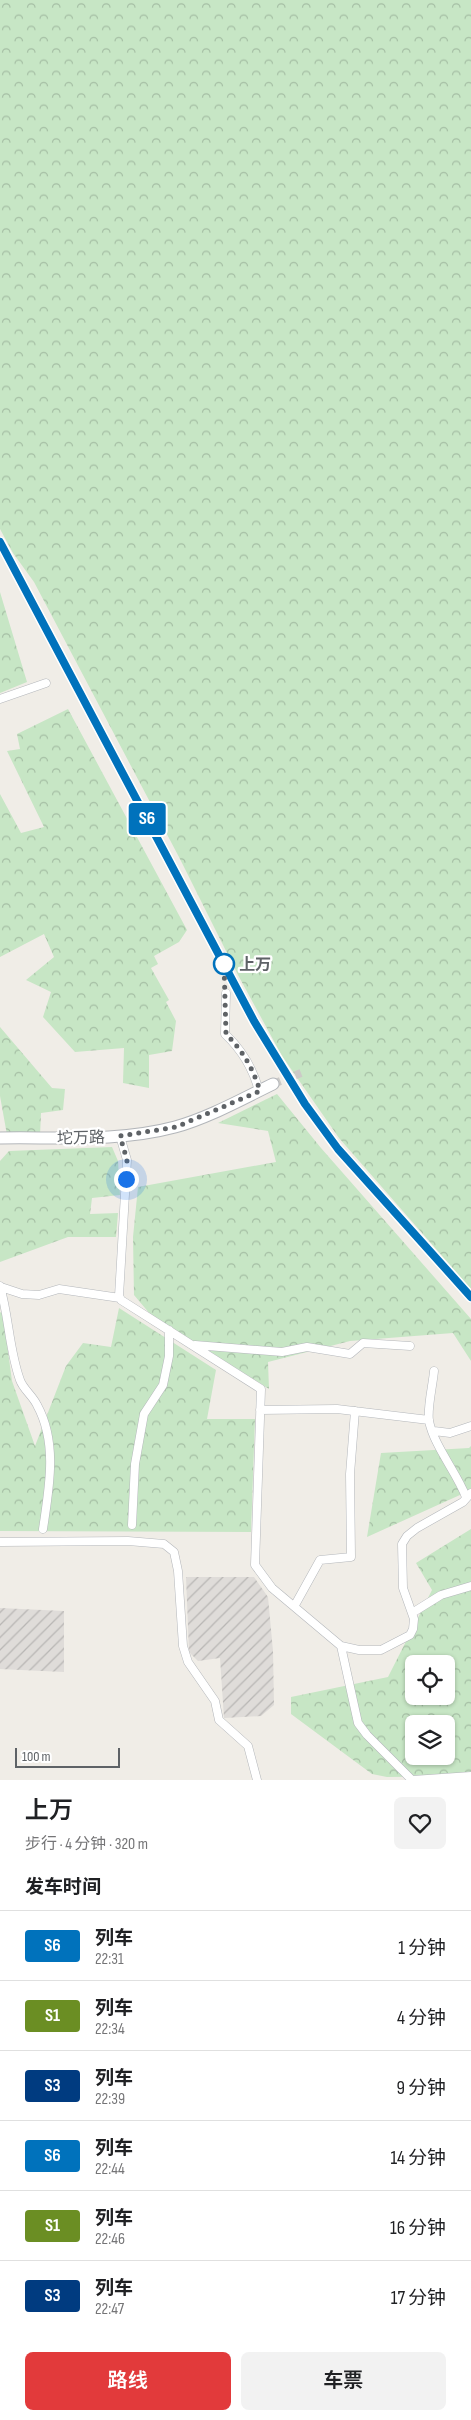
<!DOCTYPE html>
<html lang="zh">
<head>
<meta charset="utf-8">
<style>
  body { margin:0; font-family:"Sofia Sans Condensed","Noto Sans SC",sans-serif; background:#f2f2f2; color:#202124; height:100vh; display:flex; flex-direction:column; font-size:19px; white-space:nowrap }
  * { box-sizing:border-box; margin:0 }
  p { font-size:16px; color:#757577 }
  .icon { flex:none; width:28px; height:28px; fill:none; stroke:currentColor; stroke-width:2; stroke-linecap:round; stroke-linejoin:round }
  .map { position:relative; height:1780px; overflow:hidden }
  .drawer { display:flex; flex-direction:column; background:#fff; flex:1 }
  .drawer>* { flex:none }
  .badge { padding:0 10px; border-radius:4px; font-size:18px; line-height:32px }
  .tools { position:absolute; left:405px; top:1655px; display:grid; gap:10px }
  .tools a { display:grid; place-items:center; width:50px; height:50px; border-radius:8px; background:#fff; box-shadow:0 1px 4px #0004; font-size:25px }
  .scale { position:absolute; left:15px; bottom:12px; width:105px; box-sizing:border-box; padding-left:5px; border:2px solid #5e6266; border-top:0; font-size:14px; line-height:18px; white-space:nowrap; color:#5e6266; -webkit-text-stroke:4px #fff; paint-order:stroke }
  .you { position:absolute; width:25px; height:25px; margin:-12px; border:4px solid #fff; border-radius:50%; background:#1a73e8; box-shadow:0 0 0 8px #1a73e833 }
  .map>.badge { position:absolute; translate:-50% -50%; box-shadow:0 0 0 2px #fff }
  h2 { padding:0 25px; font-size:19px; line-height:45px }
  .round { display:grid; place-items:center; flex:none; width:52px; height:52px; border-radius:8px; background:#f2f2f2 }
  .head { display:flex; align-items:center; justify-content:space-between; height:85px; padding:0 25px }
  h1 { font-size:24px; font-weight:600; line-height:38px }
  .button { display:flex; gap:10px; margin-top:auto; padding:10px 25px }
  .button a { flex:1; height:58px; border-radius:8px; background:#e23a3b; color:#fff; font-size:20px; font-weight:600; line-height:58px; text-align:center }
  .button a+a { background:#f2f2f2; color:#202124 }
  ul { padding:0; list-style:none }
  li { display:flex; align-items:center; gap:15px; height:70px; padding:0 25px; border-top:1px solid #e0e0e0 }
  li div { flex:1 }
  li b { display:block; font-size:19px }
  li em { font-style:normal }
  li .badge { min-width:55px; font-weight:700; text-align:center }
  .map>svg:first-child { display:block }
  .industrial { fill:url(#industrial-furrows) }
  .forest { fill:url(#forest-crowns); fill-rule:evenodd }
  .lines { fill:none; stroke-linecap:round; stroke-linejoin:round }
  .minor-tunnel { stroke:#cccac7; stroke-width:8; stroke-dasharray:8 4; stroke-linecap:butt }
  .minor-casing { stroke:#b4b7bb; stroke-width:9 }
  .secondary-casing { stroke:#b3b6ba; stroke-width:13 }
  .minor { stroke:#fff; stroke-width:8 }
  .secondary { stroke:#fff; stroke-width:11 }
  .rail { stroke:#b5b6b6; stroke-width:2; stroke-dasharray:1 6; stroke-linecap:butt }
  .line-casing { stroke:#fff; stroke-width:11 }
  .line { stroke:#0072bc; stroke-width:8 }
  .walk { stroke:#5e6266; stroke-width:5; stroke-dasharray:0 9 }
  .stop-dot { fill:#fff; stroke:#0072bc; stroke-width:2.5 }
  .labels { text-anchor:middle; stroke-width:4.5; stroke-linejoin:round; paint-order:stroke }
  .stop-label { font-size:16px; font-weight:bold; fill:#5e6266; stroke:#fff; text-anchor:start }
  .street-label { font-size:16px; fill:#5e6266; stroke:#fff }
</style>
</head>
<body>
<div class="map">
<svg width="471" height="1780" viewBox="0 0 471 1780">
  <defs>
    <pattern id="industrial-furrows" width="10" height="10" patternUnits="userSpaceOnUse" patternTransform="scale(1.25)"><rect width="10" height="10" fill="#dfdcd9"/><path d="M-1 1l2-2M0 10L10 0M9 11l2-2" fill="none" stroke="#b8b6b4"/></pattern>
    <pattern id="forest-crowns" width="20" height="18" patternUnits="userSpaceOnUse" patternTransform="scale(1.25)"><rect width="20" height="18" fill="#c7e6c5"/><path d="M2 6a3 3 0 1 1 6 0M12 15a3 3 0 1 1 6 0" fill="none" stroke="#a5bea4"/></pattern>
  </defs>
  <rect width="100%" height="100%" fill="#f0ede7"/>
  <!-- industrial -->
  <path class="industrial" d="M186,1577H254L268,1597L273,1651L274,1705L261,1716L224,1718L220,1658L198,1661L189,1652Z
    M0,1608L64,1611V1672L0,1669Z"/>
  <!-- forest -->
  <path class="forest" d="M0,0H471V1289L339,1138L282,1056L238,975L180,859L34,582L13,553L0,529Z
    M0,592L27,682L0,693Z
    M68,709L187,930L179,942L154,956L158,964L151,968L169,1000L166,1002L176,1021L172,1051L149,1055V1088L123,1083L124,1048L75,1052L43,1017L51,992L26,980L54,957L44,934L0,957V794L21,833L44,827L7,751L20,749L17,734Z
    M0,1027L52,1088L65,1089L63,1110L41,1113L40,1136L7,1135L0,1096Z
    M277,1094L321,1148L471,1319V1361L453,1333L350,1341L268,1362L269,1389L150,1314L134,1295L133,1237L138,1187L276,1162L268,1131L218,1123Z
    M112,1147L118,1161L120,1195L92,1198L90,1214L118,1213L116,1237H68L0,1262V1161L9,1151Z
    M119,1308L216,1370L207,1419H255L251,1532L0,1531V1312L3,1314L12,1381L35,1446L66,1366L83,1343L111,1347Z
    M471,1446V1490L367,1537L381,1453L469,1448Z
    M471,1529V1776L387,1777L372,1774L291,1714V1697L388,1677L432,1590L416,1563ZM414,1664H446V1696H414ZM414,1724H446V1756H414Z"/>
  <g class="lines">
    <!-- minor-tunnel -->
    <path class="minor-tunnel" d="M273,1084L301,1073"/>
    <!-- minor casing -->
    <g class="minor-casing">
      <path id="minor" d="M0,699L46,683
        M226,993L225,1034C242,1050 253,1068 259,1091
        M120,1136L127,1160L119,1296L121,1300L261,1389L255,1565L272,1588L341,1646L358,1723L367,1735L412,1780
        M0,1286C9,1317 9,1350 20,1380C23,1389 33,1396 37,1405C58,1443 49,1488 43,1529
        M1,1287L22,1294L39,1295L59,1289L120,1298
        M195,1345L282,1352L307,1347L350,1354L363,1343L410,1346
        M434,1371C433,1384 427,1408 429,1421C434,1446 457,1473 466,1497
        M260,1410L337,1409L429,1420
        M434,1431L450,1433L471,1426
        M132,1525L135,1464L144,1414L163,1385L169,1356V1330
        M0,1542L128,1541L164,1544L174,1552L178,1571L183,1646L188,1662L215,1701L219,1720L248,1746L257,1780
        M295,1605L320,1560L351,1557L350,1474L355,1411
        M412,1613L441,1595L471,1586
        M341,1646L359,1650H381L410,1635L413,1629L414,1619L403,1588L402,1544L407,1536L417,1528L463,1502L471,1493
        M413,1780L471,1776"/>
    </g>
    <!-- secondary casing -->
    <g class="secondary-casing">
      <path id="secondary" d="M0,1138C58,1137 119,1142 175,1127C208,1118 242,1099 273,1084"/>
    </g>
    <!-- minor -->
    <use href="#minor" class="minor"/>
    <!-- secondary -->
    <use href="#secondary" class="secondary"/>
    <!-- rail -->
    <path class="rail" d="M0,542L254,1021L305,1104L338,1149L471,1297"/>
  </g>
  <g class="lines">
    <!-- line casing -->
    <g class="line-casing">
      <path id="line" d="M0,542L254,1021L305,1104L338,1149L471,1297"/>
    </g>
    <!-- line -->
    <use href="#line" class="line"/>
    <!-- walk -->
    <path class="walk" d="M126,1179L127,1160L120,1136L176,1127L260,1091C253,1068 242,1050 226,1034L224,964"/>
  </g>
  <!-- markers -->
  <circle class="stop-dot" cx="224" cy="964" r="10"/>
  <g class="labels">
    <!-- stop labels -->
    <g class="stop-label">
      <text x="239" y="970">上万</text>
    </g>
    <!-- street labels -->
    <g class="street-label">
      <text transform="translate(81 1137) rotate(-1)" y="6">坨万路</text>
    </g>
  </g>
</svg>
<div class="tools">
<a><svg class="icon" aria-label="locate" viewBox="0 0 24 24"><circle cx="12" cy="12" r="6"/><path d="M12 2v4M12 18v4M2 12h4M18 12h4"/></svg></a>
<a><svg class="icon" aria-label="layers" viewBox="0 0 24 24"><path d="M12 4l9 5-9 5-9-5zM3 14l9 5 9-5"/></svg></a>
</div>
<div class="scale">100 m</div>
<div class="you" style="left:126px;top:1179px"></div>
<b class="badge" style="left:147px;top:819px;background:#0072bc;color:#fff">S6</b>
</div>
<section class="drawer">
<div class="head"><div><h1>上万</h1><p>步行 · 4 分钟 · 320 m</p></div><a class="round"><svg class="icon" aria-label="heart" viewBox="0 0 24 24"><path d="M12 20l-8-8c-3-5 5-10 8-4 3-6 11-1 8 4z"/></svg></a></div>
<h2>发车时间</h2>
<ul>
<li><span class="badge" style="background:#0072bc;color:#fff">S6</span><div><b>列车</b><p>22:31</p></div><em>1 分钟</em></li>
<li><span class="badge" style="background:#6b8e23;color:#fff">S1</span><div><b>列车</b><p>22:34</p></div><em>4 分钟</em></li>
<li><span class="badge" style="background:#003b80;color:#fff">S3</span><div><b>列车</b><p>22:39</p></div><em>9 分钟</em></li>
<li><span class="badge" style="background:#0072bc;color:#fff">S6</span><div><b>列车</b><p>22:44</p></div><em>14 分钟</em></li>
<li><span class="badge" style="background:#6b8e23;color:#fff">S1</span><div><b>列车</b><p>22:46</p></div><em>16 分钟</em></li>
<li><span class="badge" style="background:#003b80;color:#fff">S3</span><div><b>列车</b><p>22:47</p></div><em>17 分钟</em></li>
</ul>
<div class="button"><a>路线</a><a>车票</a></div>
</section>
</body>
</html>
